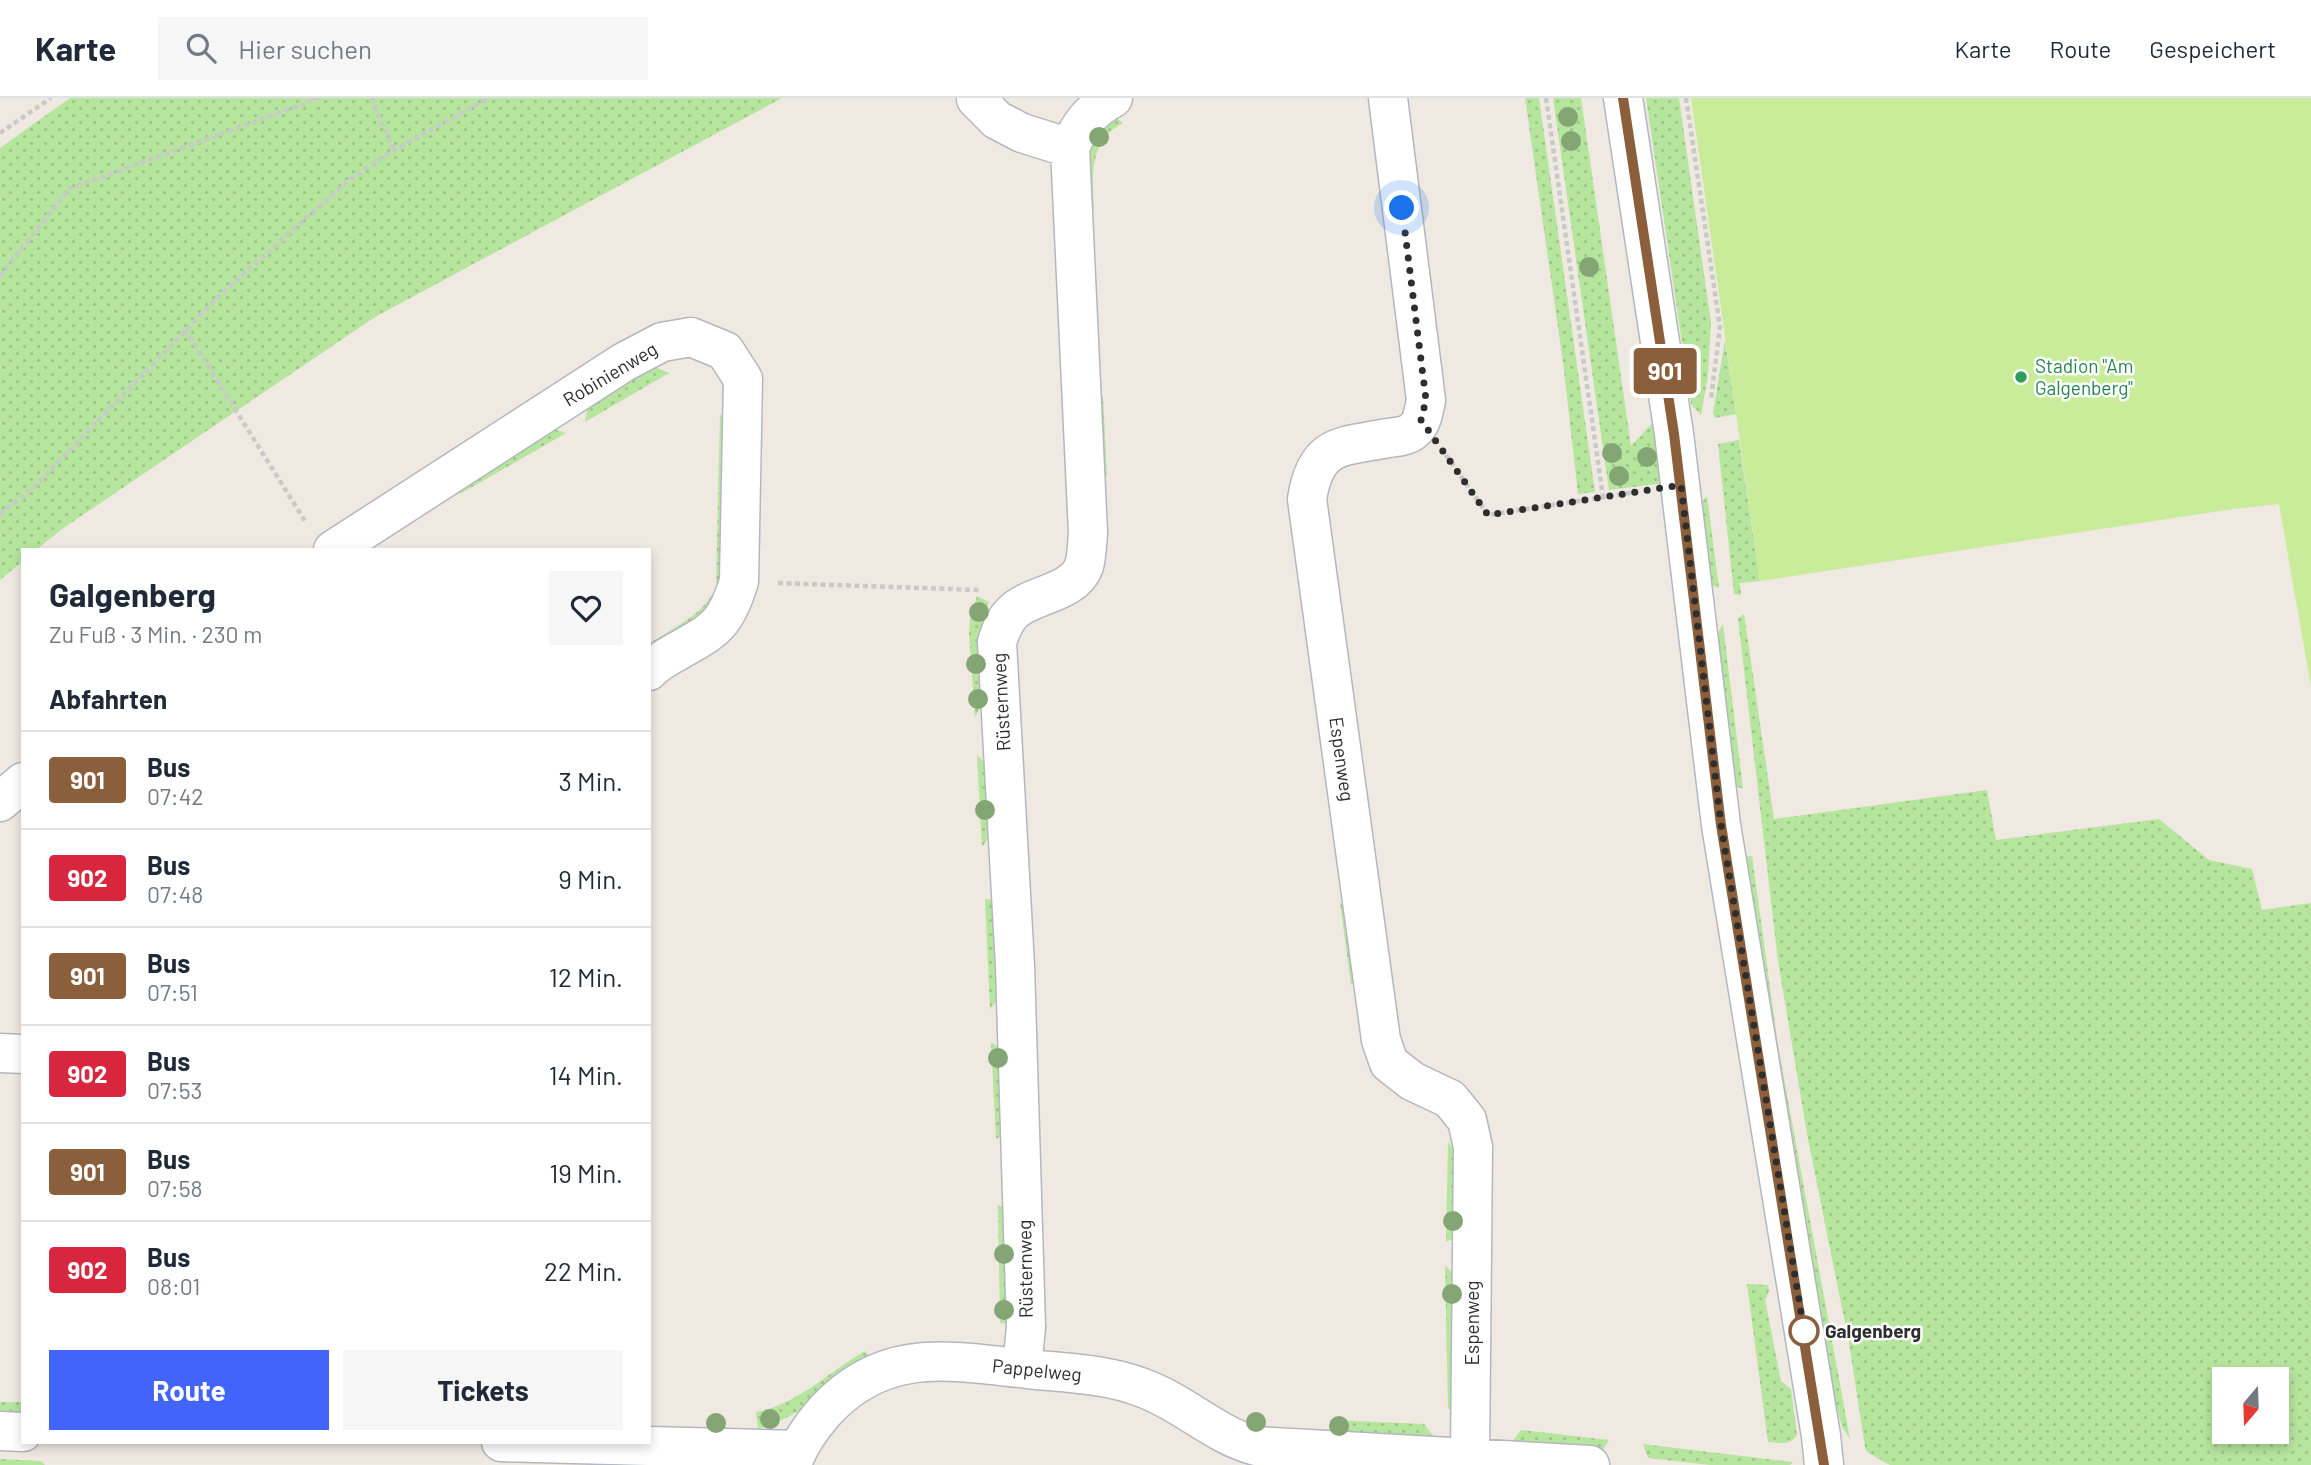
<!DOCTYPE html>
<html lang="de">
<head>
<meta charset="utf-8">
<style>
  body { margin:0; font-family:Barlow,sans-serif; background:#f6f6f7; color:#1f2937; height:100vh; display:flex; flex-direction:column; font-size:26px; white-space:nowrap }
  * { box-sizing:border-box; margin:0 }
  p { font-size:23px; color:#747a83 }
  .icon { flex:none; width:38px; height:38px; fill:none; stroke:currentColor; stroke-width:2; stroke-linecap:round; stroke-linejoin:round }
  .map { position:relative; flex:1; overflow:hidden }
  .drawer { position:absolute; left:21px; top:450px; width:630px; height:896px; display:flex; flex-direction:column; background:#fff; border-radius:0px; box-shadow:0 4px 10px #0003 }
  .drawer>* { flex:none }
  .badge { padding:0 14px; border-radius:5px; font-size:24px; line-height:46px }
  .needle { width:46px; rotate:199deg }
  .controls { position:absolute; left:2212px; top:1269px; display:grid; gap:14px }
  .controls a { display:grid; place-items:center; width:77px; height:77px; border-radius:0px; background:#fff; box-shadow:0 4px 10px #0003; font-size:35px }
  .you { position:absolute; width:35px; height:35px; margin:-18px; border:5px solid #fff; border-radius:50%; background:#1a73e8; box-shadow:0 0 0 10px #1a73e833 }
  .map>.badge { position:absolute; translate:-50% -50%; box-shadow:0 0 0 4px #fff }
  h2 { padding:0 28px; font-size:26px; line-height:63px }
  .round { display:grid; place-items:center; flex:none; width:74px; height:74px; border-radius:0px; background:#f6f6f7 }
  .head { display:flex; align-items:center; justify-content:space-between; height:119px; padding:0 28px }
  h1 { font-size:33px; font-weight:700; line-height:52px }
  .primary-button { display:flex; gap:14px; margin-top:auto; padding:14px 28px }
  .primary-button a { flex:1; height:80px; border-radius:0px; background:#4264fb; color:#fff; font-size:28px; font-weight:700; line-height:80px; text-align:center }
  .primary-button a+a { background:#f6f6f7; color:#1f2937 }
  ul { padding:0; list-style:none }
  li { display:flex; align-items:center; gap:21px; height:98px; padding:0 28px; border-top:2px solid #e0e1e3 }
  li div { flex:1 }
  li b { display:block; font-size:26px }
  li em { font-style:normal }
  li .badge { min-width:77px; font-weight:700; text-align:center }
  header { display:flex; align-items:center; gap:42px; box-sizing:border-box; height:98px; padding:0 35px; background:#fff; border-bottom:2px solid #e0e1e3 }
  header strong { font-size:33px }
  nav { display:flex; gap:38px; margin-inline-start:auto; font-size:24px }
  .search { width:490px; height:63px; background:#f6f6f7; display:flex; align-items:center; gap:18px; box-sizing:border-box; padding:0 24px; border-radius:0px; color:#747a83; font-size:26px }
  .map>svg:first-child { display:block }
  .grass { fill:url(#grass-dots); fill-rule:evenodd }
  .pitch { fill:#c9ec9a }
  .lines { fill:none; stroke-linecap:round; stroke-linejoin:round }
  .minor-casing { stroke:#b4b7c1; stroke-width:41 }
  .path { stroke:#c9c9c9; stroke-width:4.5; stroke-dasharray:5 3.5; stroke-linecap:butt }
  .minor { stroke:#fff; stroke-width:38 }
  .tree { fill:#84a574 }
  .line-casing { stroke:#fff; stroke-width:16 }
  .line { stroke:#8b5e3c; stroke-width:10 }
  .walk { stroke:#2e2e2e; stroke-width:7; stroke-dasharray:0 12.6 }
  .leisure-dot { fill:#2e9e5b; stroke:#fff; stroke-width:2.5 }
  .stop-dot { fill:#fff; stroke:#8b5e3c; stroke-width:3.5 }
  .labels { text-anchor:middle; stroke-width:5; stroke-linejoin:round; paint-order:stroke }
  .leisure-label { font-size:19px; fill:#27864d; stroke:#fff; text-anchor:start }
  .street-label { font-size:19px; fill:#2e2e2e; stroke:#fff }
  .stop-label { font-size:19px; font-weight:bold; fill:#2e2e2e; stroke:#fff; text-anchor:start }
</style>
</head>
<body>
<header>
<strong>Karte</strong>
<div class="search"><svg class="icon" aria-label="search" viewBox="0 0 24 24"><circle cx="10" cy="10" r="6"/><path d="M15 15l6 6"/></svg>Hier suchen</div>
<nav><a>Karte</a><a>Route</a><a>Gespeichert</a></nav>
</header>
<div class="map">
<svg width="2311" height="1367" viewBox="0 0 2311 1367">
  <defs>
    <pattern id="grass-dots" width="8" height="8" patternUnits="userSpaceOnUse" patternTransform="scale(1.75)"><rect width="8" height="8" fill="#b6e59e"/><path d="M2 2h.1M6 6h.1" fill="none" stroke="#9dc588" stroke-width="1.8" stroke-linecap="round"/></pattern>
  </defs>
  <rect width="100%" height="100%" fill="#efe9e1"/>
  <!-- grass -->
  <path class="grass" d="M70,0H782L375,219L65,429L37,451L23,452V463L0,482V50Z
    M1525,0H1539L1595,394L1578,396L1563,264Z
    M1553,0H1581L1631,348L1657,320L1665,385L1609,392Z
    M1646,0H1679L1711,225L1708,277L1701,317L1691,306Z
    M1111,16L1123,25C1089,42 1092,78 1094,111L1081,97L1083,54Z
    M1725,242L1736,316L1715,320L1713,315Z
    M655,269L669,275L585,324L588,307Z
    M1091,292L1103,298L1107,379L1100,374Z
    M720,316L733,332L727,496L649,562V546C675,528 701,519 716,490Z
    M548,329L566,335L460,396L462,381Z
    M1739,342L1760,483L1740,485L1741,497L1734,496L1718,346Z
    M1707,398L1719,490L1711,487L1700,407Z
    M977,498L989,504L982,525L985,602L975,619L969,536L970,523Z
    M1744,516L1774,721L1987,692L1996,742L2159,721L2209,762L2252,771L2262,812L2311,805V1367H1890L1867,1354L1865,1349L1849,1245L1807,1036L1778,863L1738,521ZM2277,1281V1334H2224V1281Z
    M1723,526L1743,691L1735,688L1715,540Z
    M977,657L989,669L992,735L982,749Z
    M1752,758L1778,947L1850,1341L1842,1329L1834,1299L1770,948L1741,759Z
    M985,801L996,802L1001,898L990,911Z
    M1340,805L1356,817L1363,875L1351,887Z
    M991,944L1003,952L1007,1034L996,1041Z
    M1448,1044L1456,1054L1460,1137L1446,1144Z
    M998,1107L1009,1112L1011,1226L1000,1225Z
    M1445,1167L1459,1182L1457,1312L1448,1311Z
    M1747,1186L1768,1187L1769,1193L1765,1202L1781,1283L1791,1291L1797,1337C1789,1348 1781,1345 1768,1344Z
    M865,1253L872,1262C836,1288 801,1318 758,1331L756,1314C799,1306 828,1274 865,1253Z
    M0,1304H23V1317H0Z
    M1330,1322L1424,1326L1434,1339L1333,1335Z
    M1521,1332L1609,1342L1602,1353L1512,1344Z
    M1643,1346L1793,1364L1790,1367H1710L1648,1360Z
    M0,1361L41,1363L45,1367H0Z"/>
  <!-- pitch -->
  <path class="pitch" d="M1691,0H2311V589L2279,406L2233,411L1760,483Z"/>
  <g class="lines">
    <!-- minor casing -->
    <g class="minor-casing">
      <path id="minor" d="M1388,0L1426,302C1424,312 1422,326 1414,332C1408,338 1396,339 1388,340C1340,349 1316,345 1307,401L1381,942L1389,965L1412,983L1450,1001L1467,1022L1473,1049L1470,1359
        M1623,0L1674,336L1721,727L1821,1338L1824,1367
        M976,1L997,22L1022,35L1070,50L1088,435C1087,445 1087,458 1084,468C1074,496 1030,496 1012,515C1003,524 1001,533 997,544L1015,868L1026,1229L1022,1270
        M1070,50C1079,27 1091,12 1113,0
        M333,452L624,264L662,244L691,239L725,253L743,281L739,483C726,527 714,533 676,554C667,559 656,565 649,573
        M0,704L23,684
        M0,955L23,956
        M0,1333L23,1334
        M501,1344L797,1352
        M792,1367C798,1347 811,1329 825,1313C885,1248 950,1263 1028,1271C1067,1275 1107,1276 1143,1290C1184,1305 1215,1337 1256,1348L1590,1367"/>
    </g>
    <!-- path -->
    <path class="path" d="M371,0L394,52
      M1546,0L1603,399
      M1686,0L1720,229L1711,301
      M0,35L51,0
      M0,178L69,91L320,0
      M185,231L305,423
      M1446,357L1488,417L1642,393
      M0,416L35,388L219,198L350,81L394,52L489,0
      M778,485L979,492"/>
    <!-- minor -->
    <use href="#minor" class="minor"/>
  </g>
  <!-- trees -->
  <g class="tree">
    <circle cx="1568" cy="19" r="10"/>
    <circle cx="1099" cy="39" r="10"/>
    <circle cx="1571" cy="43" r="10"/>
    <circle cx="1589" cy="169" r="10"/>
    <circle cx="1612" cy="355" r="10"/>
    <circle cx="1647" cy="359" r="10"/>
    <circle cx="1619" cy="378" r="10"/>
    <circle cx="979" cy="514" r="10"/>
    <circle cx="976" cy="566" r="10"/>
    <circle cx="978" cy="601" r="10"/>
    <circle cx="985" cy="712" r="10"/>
    <circle cx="998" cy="960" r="10"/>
    <circle cx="1453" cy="1123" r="10"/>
    <circle cx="1004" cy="1156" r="10"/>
    <circle cx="1452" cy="1196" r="10"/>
    <circle cx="1004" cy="1212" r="10"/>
    <circle cx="770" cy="1321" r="10"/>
    <circle cx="1256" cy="1324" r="10"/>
    <circle cx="716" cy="1325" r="10"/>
    <circle cx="1339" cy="1328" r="10"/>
  </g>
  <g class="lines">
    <!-- line casing -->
    <g class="line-casing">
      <path id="line" d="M1623,0L1674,336L1721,727L1824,1367"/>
    </g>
    <!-- line -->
    <use href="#line" class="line"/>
    <!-- walk -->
    <path class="walk" d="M1402,110L1426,302L1421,322L1488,417L1681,387L1721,727L1804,1233"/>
  </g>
  <!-- markers -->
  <circle class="leisure-dot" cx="2021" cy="279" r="7"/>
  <circle class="stop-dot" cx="1804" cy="1233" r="14"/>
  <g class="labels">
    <!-- leisure labels -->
    <g class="leisure-label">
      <text x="2035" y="275">Stadion "Am<tspan x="2035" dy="22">Galgenberg"</tspan></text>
    </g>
    <!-- street labels -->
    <g class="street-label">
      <text transform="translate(610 276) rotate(-31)" y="7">Robinienweg</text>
      <text transform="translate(1001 604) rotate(-93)" y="7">Rüsternweg</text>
      <text transform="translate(1342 661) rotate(82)" y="7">Espenweg</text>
      <text transform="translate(1025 1171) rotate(-91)" y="7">Rüsternweg</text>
      <text transform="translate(1472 1225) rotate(-90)" y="7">Espenweg</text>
      <text transform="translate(1037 1272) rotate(6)" y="7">Pappelweg</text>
    </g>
    <!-- stop labels -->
    <g class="stop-label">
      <text x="1825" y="1240">Galgenberg</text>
    </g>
  </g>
</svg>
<div class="controls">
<a><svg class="needle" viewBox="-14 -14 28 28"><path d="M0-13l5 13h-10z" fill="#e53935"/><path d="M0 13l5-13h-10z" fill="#747a83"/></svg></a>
</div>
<div class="you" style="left:1402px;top:110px"></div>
<b class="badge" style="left:1665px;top:273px;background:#8b5e3c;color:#fff">901</b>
<section class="drawer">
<div class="head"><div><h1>Galgenberg</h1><p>Zu Fuß · 3 Min. · 230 m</p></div><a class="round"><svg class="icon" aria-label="heart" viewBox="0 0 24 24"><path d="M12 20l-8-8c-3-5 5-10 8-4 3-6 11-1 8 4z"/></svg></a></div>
<h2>Abfahrten</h2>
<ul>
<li><span class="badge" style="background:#8b5e3c;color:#fff">901</span><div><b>Bus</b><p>07:42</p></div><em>3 Min.</em></li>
<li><span class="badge" style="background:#d7263d;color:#fff">902</span><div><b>Bus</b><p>07:48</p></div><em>9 Min.</em></li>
<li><span class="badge" style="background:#8b5e3c;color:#fff">901</span><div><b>Bus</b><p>07:51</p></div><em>12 Min.</em></li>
<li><span class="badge" style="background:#d7263d;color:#fff">902</span><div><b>Bus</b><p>07:53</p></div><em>14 Min.</em></li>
<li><span class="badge" style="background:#8b5e3c;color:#fff">901</span><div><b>Bus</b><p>07:58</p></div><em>19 Min.</em></li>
<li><span class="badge" style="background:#d7263d;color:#fff">902</span><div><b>Bus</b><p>08:01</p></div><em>22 Min.</em></li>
</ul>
<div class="primary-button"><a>Route</a><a>Tickets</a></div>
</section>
</div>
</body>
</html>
